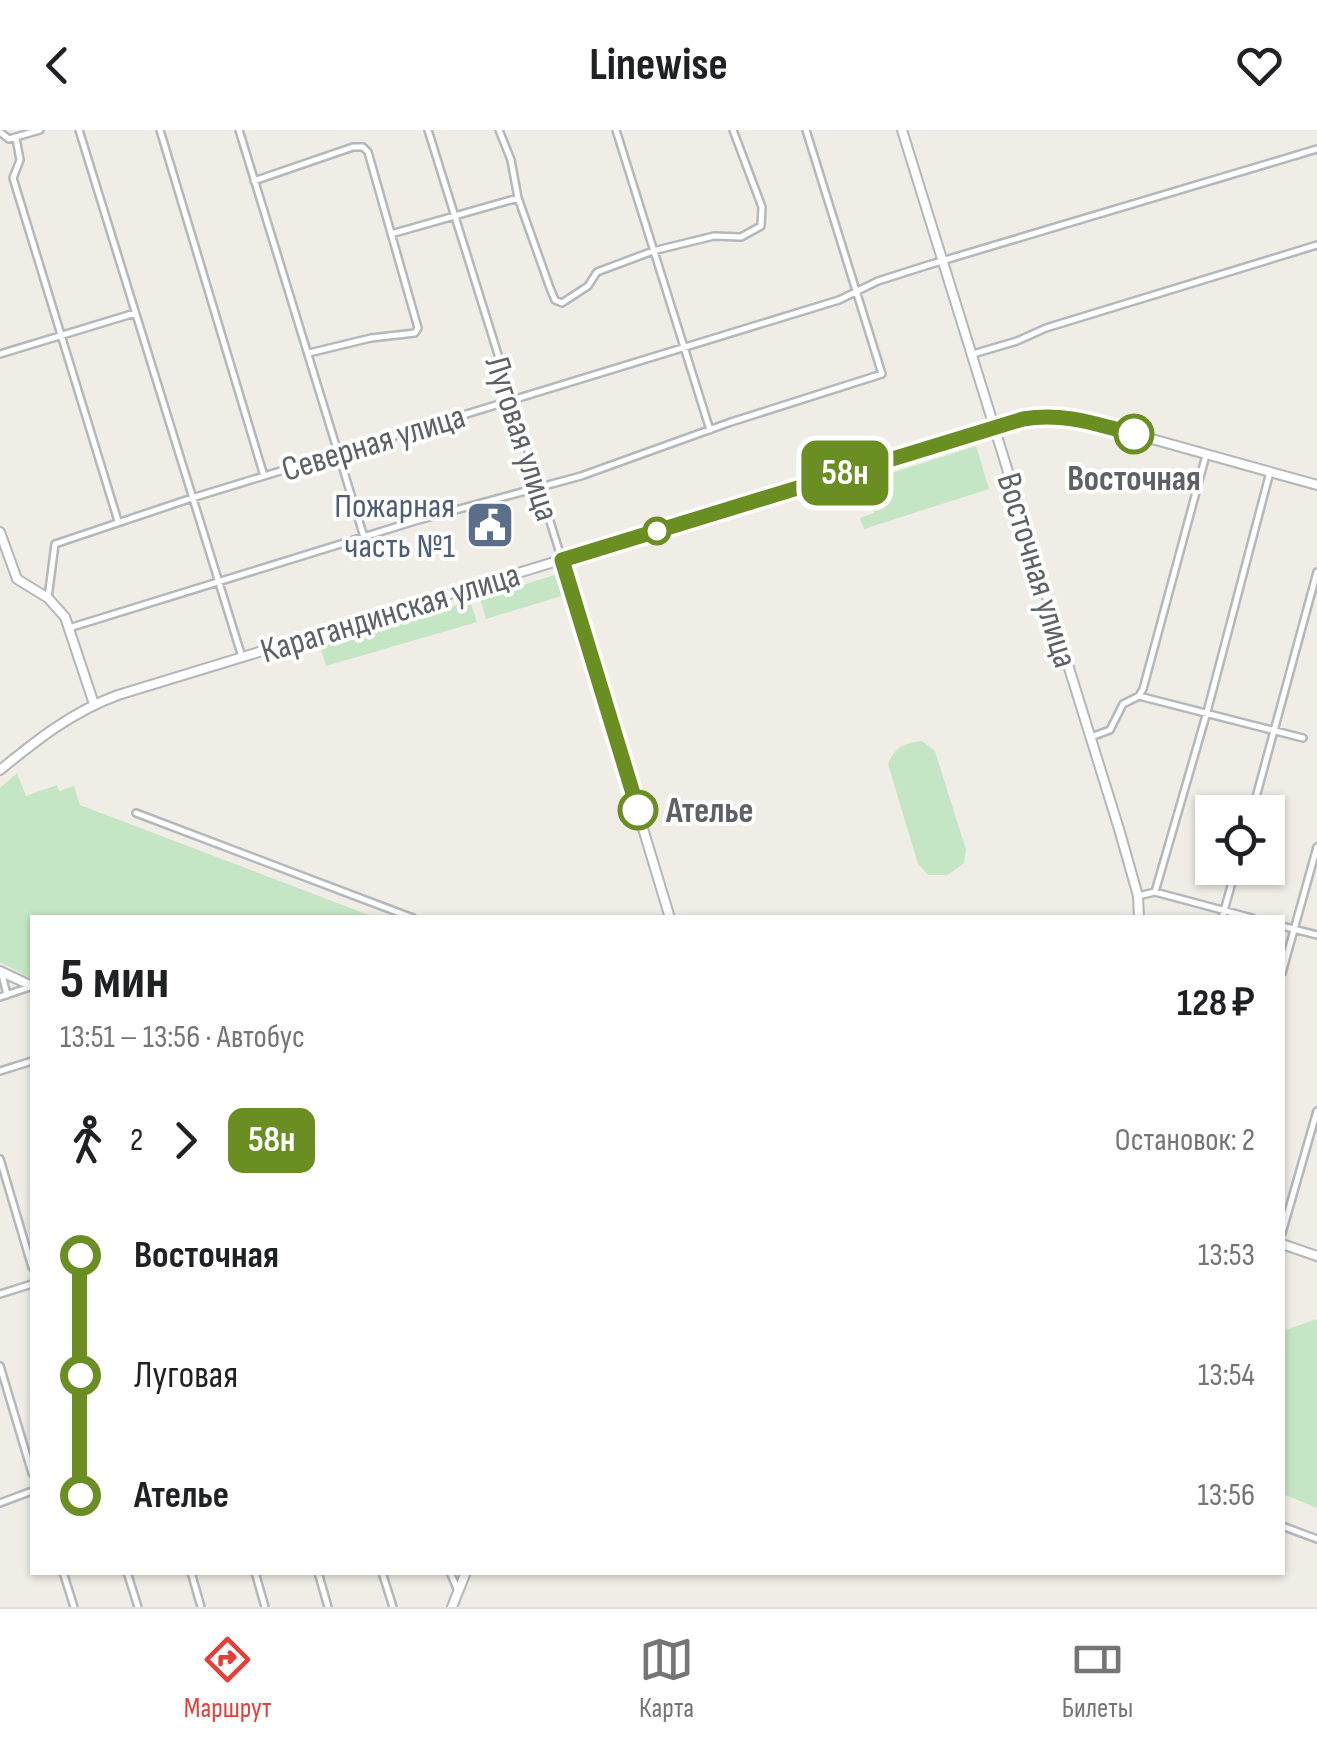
<!DOCTYPE html>
<html lang="ru">
<head>
<meta charset="utf-8">
<style>
  body { margin:0; font-family:"Sofia Sans Condensed",sans-serif; background:#f6f6f6; color:#202124; height:100vh; display:flex; flex-direction:column; font-size:38px; white-space:nowrap }
  * { box-sizing:border-box; margin:0 }
  p { font-size:32px; color:#757577 }
  .icon { flex:none; width:55px; height:55px; fill:none; stroke:currentColor; stroke-width:2; stroke-linecap:round; stroke-linejoin:round }
  .map { position:relative; flex:1; overflow:hidden }
  .panel { position:absolute; left:30px; top:785px; width:1255px; height:660px; display:flex; flex-direction:column; background:#fff; border-radius:0px; box-shadow:0 2px 8px #0004 }
  .panel>* { flex:none }
  .badge { padding:0 20px; border-radius:15px; font-size:35px; line-height:65px }
  .tools { position:absolute; left:1195px; top:665px; display:grid; gap:20px }
  .tools a { display:grid; place-items:center; width:90px; height:90px; border-radius:0px; background:#fff; box-shadow:0 2px 8px #0004; font-size:50px }
  .map>.badge { position:absolute; translate:-50% -50%; box-shadow:0 0 0 5px #fff }
  .legs { display:flex; align-items:center; gap:15px; height:110px; padding:0 30px; font-size:32px }
  .legs p { margin-inline-start:auto }
  .summary { display:flex; align-items:center; justify-content:space-between; height:170px; padding:0 30px }
  h1 { font-size:55px; font-weight:700; line-height:75px }
  ul { padding:0 30px; list-style:none }
  li { display:flex; align-items:center; gap:35px; height:120px; font-size:38px }
  li i { display:grid; place-items:center; width:15px; height:100%; margin:0 12px; background:currentColor }
  li i::after { content:''; width:25px; height:25px; margin:-12px; border:8px solid; border-radius:50%; background:#fff }
  li p { margin-inline-start:auto }
  li:first-child i { background:linear-gradient(#0000 50%,currentColor 0) }
  li:last-child i { background:linear-gradient(currentColor 50%,#0000 0) }
  header { display:flex; justify-content:space-between; align-items:center; height:130px; padding:0 30px; background:#fff; font-size:45px; font-weight:700 }
  .tab-bar { display:flex; justify-content:space-around; align-items:center; height:140px; border-top:2px solid #e0e0e0; background:#fff; font-size:28px; color:#757577 }
  .tab-bar a { display:grid; justify-items:center; gap:5px }
  .tab-bar .selected { color:#e43f38 }
  .map>svg:first-child { display:block }
  .green { fill:#c5e6c4 }
  .lines { fill:none; stroke-linecap:round; stroke-linejoin:round }
  .street-casing { stroke:#b4b7bb; stroke-width:10 }
  .secondary-casing { stroke:#b3b6bb; stroke-width:12 }
  .street { stroke:#fff; stroke-width:5 }
  .secondary { stroke:#fff; stroke-width:8 }
  .line-1-casing { stroke:#fff; stroke-width:22 }
  .line-1 { stroke:#6b8e23; stroke-width:15 }
  .stop-1-dot { fill:#fff; stroke:#6b8e23; stroke-width:5 }
  .labels { text-anchor:middle; stroke-width:8; stroke-linejoin:round; paint-order:stroke }
  .street-label { font-size:35px; fill:#5e6266; stroke:#fff }
  .stop-label { font-size:35px; font-weight:bold; fill:#5e6266; stroke:#fff }
  .service-label { font-size:35px; fill:#4e5e75; stroke:#fff; text-anchor:end }
</style>
</head>
<body>
<header><svg class="icon" aria-label="back" viewBox="0 0 24 24"><path d="M15 5l-7 7 7 7"/></svg>Linewise<svg class="icon" aria-label="heart" viewBox="0 0 24 24"><path d="M12 20l-8-8c-3-5 5-10 8-4 3-6 11-1 8 4z"/></svg></header>
<div class="map">
<svg width="1317" height="1477" viewBox="0 0 1317 1477">
  <rect width="100%" height="100%" fill="#f0ede7"/>
  <!-- green -->
  <path class="green" d="M976,316L989,359L864,399L860,388L874,383L872,373L879,371L873,349Z
    M558,444L565,465L486,489L480,468Z
    M470,471L477,492L326,536L320,516Z
    M922,611L935,621L966,720L964,733L948,745H928L918,734L888,634C895,617 904,613 922,611Z
    M17,643L26,666L57,655L59,661L74,656L80,675L374,787L32,788V849L0,832V658Z
    M1317,1189V1378L1283,1364L1282,1201Z"/>
  <g class="lines">
    <!-- street casing -->
    <g class="street-casing">
      <path id="street" d="M79,0L242,527
        M160,0L264,346
        M239,0L364,407
        M428,0L562,430
        M499,0L511,30L518,68L550,158L555,170L562,173L588,156L597,142L653,121L714,106L741,107L761,96L762,77L733,0
        M616,0L710,300
        M0,2L9,9L40,0
        M16,8L20,30L13,48L118,391
        M254,51L353,17H363L368,22L418,198L415,203L371,208L309,223
        M391,104L518,68
        M0,224L135,183
        M973,224L1017,211L1046,198L1317,115
        M48,468L55,414L192,368L839,170L878,151L925,136L1317,19
        M69,498L415,391L581,346L731,292L882,244L806,0
        M1139,566L1303,608
        M1091,607L1110,600L1123,574L1139,566L1143,559L1206,325
        M1252,682L1317,442
        M136,683L413,788
        M1155,762L1252,788
        M1138,766L1155,762L1207,582L1270,342
        M1222,788L1236,738
        M1282,796L1317,805
        M1282,843L1317,717
        M2,844L7,865
        M0,867L30,857
        M0,941L32,931
        M0,1029L32,1137
        M1282,1103L1317,981
        M0,1164L32,1154
        M0,1236L32,1343
        M0,1373L32,1361
        M1282,1396L1317,1409
        M63,1442L74,1477
        M127,1442L138,1477
        M191,1442L201,1477
        M255,1442L265,1477
        M318,1442L328,1477
        M382,1442L393,1477
        M450,1442L458,1461"/>
    </g>
    <!-- secondary casing -->
    <g class="secondary-casing">
      <path id="secondary" d="M902,0L1119,699L1138,766L1139,788
        M0,402L17,449L48,468L65,487L94,574
        M562,430L670,788
        M0,640C38,609 72,582 118,565L1023,289L1042,286L1073,287L1317,355
        M0,841L32,856
        M1282,1114L1317,1126
        M452,1477L466,1442"/>
    </g>
    <!-- street -->
    <use href="#street" class="street"/>
    <!-- secondary -->
    <use href="#secondary" class="secondary"/>
  </g>
  <g class="lines">
    <!-- line-1 casing -->
    <g class="line-1-casing">
      <path id="line-1" d="M638,680L562,430L1023,289C1063,282 1096,294 1134,304"/>
    </g>
    <!-- line-1 -->
    <use href="#line-1" class="line-1"/>
  </g>
  <!-- icons -->
  <defs>
    <g id="civic-square" transform="scale(2.5)"><rect x="-9" y="-9" width="18" height="18" rx="4" fill="#5c6f8a" stroke="#fff"/><path d="M-.6-6.5H3V-4.5H.6V-3L4-1V1h2V6H-6V1h2V-1L-.6-3ZM-1.2 2.5V6h2.4V2.5Z" fill="#fff"/></g>
  </defs>
  <g fill-rule="evenodd">
    <use href="#civic-square" x="490" y="395"/>
  </g>
  <!-- markers -->
  <g class="stop-1-dot">
    <circle cx="1134" cy="304" r="18"/>
    <circle cx="657" cy="401" r="12"/>
    <circle cx="638" cy="680" r="18"/>
  </g>
  <g class="labels">
    <!-- street labels -->
    <g class="street-label">
      <text transform="translate(523 308) rotate(72)" y="12">Луговая улица</text>
      <text transform="translate(373 312) rotate(-17)" y="12">Северная улица</text>
      <text transform="translate(1038 440) rotate(73)" y="12">Восточная улица</text>
      <text transform="translate(390 482) rotate(-17)" y="12">Карагандинская улица</text>
    </g>
    <!-- stop labels -->
    <g class="stop-label">
      <text x="1134" y="360">Восточная</text>
      <text x="666" y="692" text-anchor="start">Ателье</text>
    </g>
    <!-- service labels -->
    <g class="service-label">
      <text x="455" y="387">Пожарная<tspan x="455" dy="40">часть №1</tspan></text>
    </g>
  </g>
</svg>
<div class="tools">
<a><svg class="icon" aria-label="locate" viewBox="0 0 24 24"><circle cx="12" cy="12" r="6"/><path d="M12 2v4M12 18v4M2 12h4M18 12h4"/></svg></a>
</div>
<b class="badge" style="left:845px;top:343px;background:#6b8e23;color:#fff">58н</b>
<section class="panel">
<div class="summary"><div><h1>5 мин</h1><p>13:51 – 13:56 · Автобус</p></div><b>128 ₽</b></div>
<div class="legs"><svg class="icon" aria-label="walk" viewBox="0 0 24 24"><circle cx="13" cy="4" r="2"/><path d="M13 8l-2 6 4 7M11 14l-3 7M7 12l3-4h3l4 4"/></svg>2<svg class="icon" aria-label="forward" viewBox="0 0 24 24"><path d="M9 5l7 7-7 7"/></svg><b class="badge" style="background:#6b8e23;color:#fff">58н</b><p>Остановок: 2</p></div>
<ul>
<li><i style="color:#6b8e23"></i><b>Восточная</b><p>13:53</p></li>
<li><i style="color:#6b8e23"></i><span>Луговая</span><p>13:54</p></li>
<li><i style="color:#6b8e23"></i><b>Ателье</b><p>13:56</p></li>
</ul>
</section>
</div>
<nav class="tab-bar">
<a class="selected"><svg class="icon" aria-label="directions" viewBox="0 0 24 24"><path d="M12 3l9 9-9 9-9-9zM9 14v-3h6M13 9l2 2-2 2"/></svg>Маршрут</a>
<a><svg class="icon" aria-label="map" viewBox="0 0 24 24"><path d="M3 6l6-2 6 2 6-2v14l-6 2-6-2-6 2zM9 4v14M15 6v14"/></svg>Карта</a>
<a><svg class="icon" aria-label="tickets" viewBox="0 0 24 24"><path d="M3 7h18v10H3zM15 7v10"/></svg>Билеты</a>
</nav>
</body>
</html>
